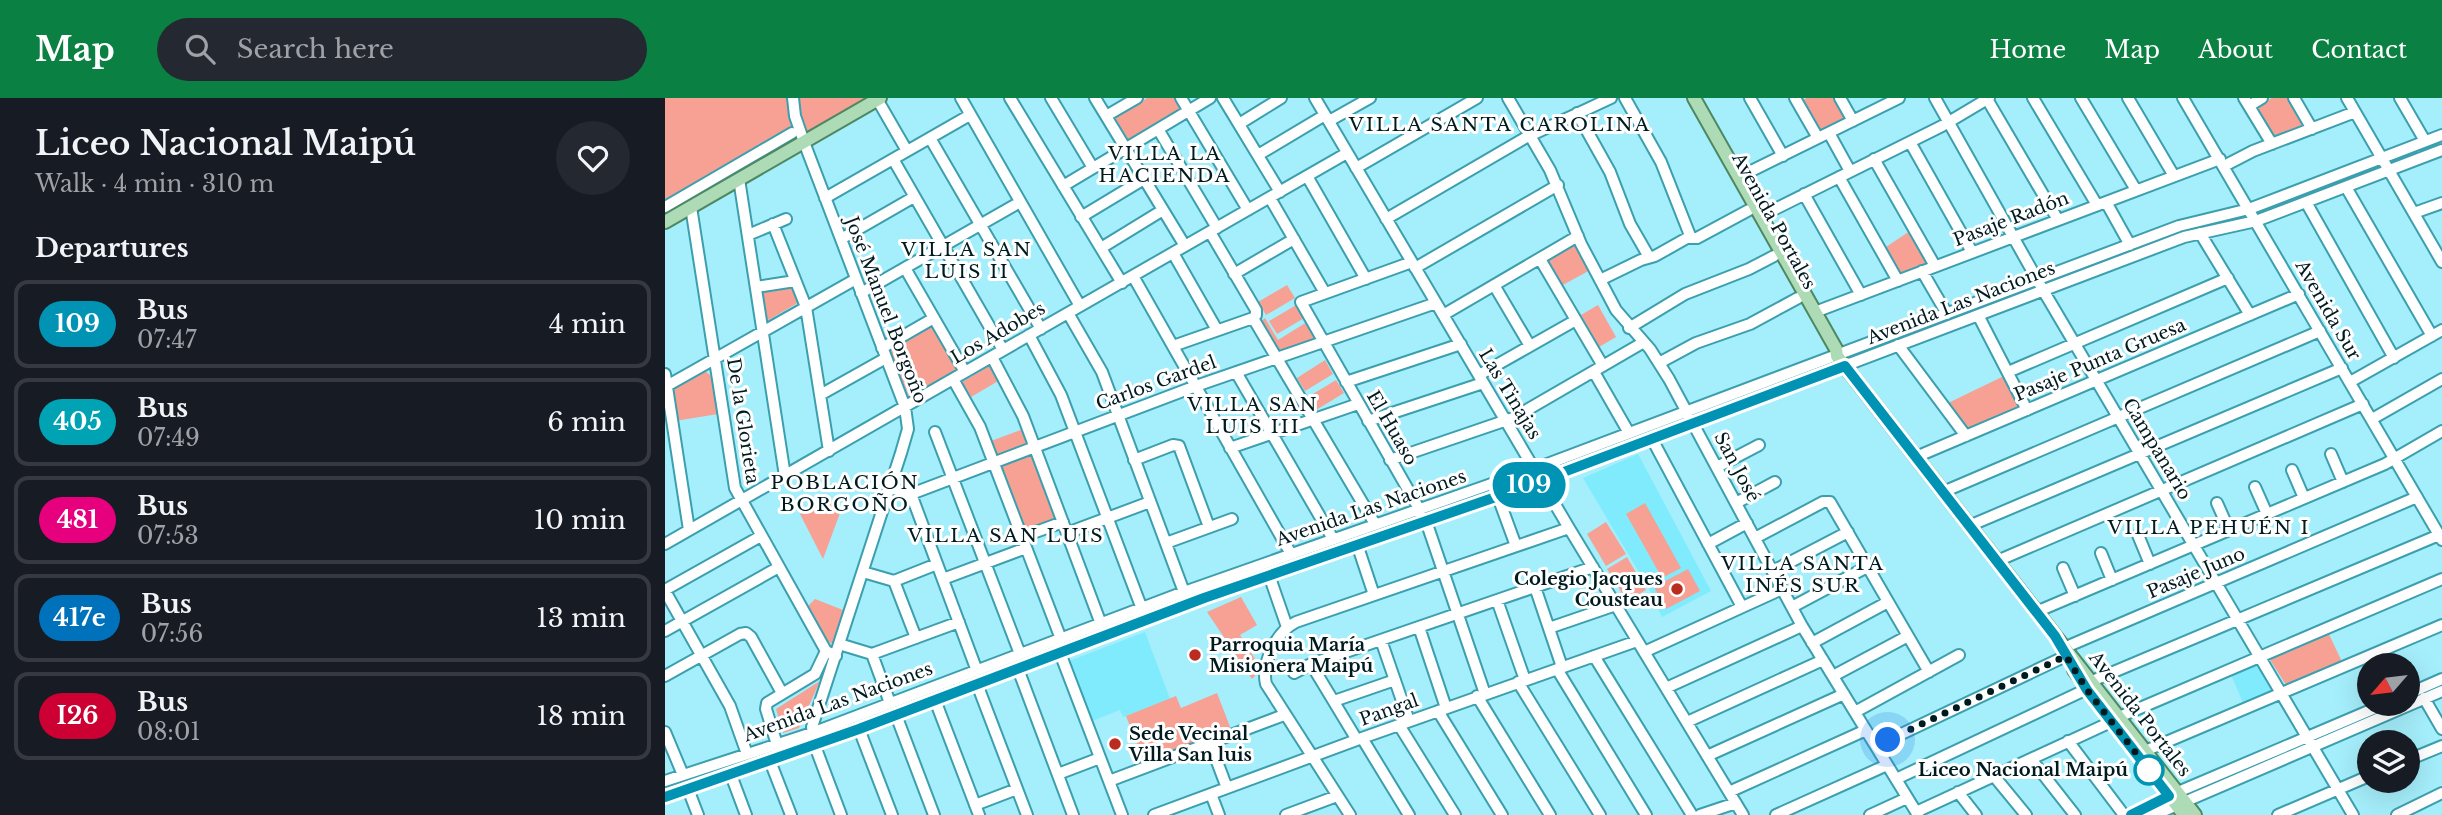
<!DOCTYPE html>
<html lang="en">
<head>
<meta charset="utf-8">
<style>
  body { margin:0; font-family:"Libre Baskerville",serif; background:#242831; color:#f1f3f6; height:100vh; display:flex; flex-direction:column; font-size:26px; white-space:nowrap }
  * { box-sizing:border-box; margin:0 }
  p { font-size:23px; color:#9ea1a6 }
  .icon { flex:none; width:38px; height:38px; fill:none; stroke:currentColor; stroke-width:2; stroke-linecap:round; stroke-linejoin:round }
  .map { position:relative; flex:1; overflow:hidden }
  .side { display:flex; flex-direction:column; background:#171b24; width:665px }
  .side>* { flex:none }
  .badge { padding:0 14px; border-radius:23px; font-size:24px; line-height:46px }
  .needle { width:46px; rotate:242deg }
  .buttons { position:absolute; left:1692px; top:555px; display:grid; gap:14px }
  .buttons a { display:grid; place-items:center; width:63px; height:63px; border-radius:50%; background:#171b24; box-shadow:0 7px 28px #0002; font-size:35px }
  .you { position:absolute; width:35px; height:35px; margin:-18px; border:5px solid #fff; border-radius:50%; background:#1a73e8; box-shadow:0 0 0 10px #1a73e833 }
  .map>.badge { position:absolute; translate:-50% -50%; box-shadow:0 0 0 4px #fff }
  h2 { padding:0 35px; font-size:26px; line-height:63px }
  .round { display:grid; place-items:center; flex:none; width:74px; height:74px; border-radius:37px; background:#242831 }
  .headline { display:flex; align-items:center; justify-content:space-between; height:119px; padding:0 35px }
  h1 { font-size:33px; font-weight:600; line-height:52px }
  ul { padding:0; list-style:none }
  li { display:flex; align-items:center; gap:21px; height:88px; margin:0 14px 10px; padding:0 21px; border:4px solid #363941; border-radius:14px }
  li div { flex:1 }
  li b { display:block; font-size:26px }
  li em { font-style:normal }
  li .badge { min-width:77px; font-weight:700; text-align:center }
  header { display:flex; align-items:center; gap:42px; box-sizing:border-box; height:98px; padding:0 35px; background:#0b8043; color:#fff }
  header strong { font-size:33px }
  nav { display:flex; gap:38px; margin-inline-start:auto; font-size:24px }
  .search { width:490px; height:63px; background:#242831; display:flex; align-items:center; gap:18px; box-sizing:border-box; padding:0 24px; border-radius:38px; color:#9ea1a6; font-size:26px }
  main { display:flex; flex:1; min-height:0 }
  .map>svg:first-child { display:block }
  .built { fill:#7febfd }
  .green { fill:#f6a193 }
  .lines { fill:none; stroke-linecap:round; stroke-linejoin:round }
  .minor-casing { stroke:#3c9fae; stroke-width:14 }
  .major-casing { stroke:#4d8862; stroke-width:16 }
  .minor { stroke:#fff; stroke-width:10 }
  .major { stroke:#addbb6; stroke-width:12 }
  .line-casing { stroke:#fff; stroke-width:16 }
  .line { stroke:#0093b3; stroke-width:10 }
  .walk { stroke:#001b20; stroke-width:7; stroke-dasharray:0 12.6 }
  .poi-dot { fill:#b92c1f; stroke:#fff; stroke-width:2.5 }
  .stop-dot { fill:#fff; stroke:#0093b3; stroke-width:3.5 }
  .labels { text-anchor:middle; stroke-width:6; stroke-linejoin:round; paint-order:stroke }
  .street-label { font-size:18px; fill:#001b20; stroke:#fff }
  .poi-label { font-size:18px; font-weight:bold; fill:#001b20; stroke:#fff; text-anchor:start }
  .stop-label { font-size:18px; font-weight:bold; fill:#001b20; stroke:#fff; text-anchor:end }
  .neighbourhood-label { font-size:19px; letter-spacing:2px; fill:#001b20; stroke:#fff }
</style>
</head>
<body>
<header>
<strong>Map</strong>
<div class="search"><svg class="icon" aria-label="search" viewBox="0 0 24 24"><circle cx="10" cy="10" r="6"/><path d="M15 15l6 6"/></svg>Search here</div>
<nav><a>Home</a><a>Map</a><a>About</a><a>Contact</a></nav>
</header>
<main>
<section class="side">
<div class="headline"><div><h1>Liceo Nacional Maipú</h1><p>Walk · 4 min · 310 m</p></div><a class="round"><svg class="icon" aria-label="heart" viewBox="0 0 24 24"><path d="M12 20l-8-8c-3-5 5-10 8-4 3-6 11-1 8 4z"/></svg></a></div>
<h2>Departures</h2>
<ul>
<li><span class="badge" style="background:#0093b3;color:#fff">109</span><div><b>Bus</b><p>07:47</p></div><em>4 min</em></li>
<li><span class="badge" style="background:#00a3b4;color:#fff">405</span><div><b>Bus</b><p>07:49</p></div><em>6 min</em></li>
<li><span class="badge" style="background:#e6007e;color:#fff">481</span><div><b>Bus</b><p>07:53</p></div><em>10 min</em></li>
<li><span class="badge" style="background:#0072bc;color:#fff">417e</span><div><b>Bus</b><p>07:56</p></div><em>13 min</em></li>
<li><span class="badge" style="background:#c03;color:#fff">I26</span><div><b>Bus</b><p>08:01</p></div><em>18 min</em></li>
</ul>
</section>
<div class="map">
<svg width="1777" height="717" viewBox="0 0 1777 717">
  <rect width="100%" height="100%" fill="#a5eefb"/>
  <!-- built -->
  <path class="built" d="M973,356L1046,493L997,519L984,491L918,380Z
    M480,534L505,601L458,619L455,612L427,623L404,563Z
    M1591,564L1609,594L1579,607L1565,574Z"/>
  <!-- green -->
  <path class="green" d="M0,0H208L0,120Z
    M482,0H510L519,13L466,46L450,20Z
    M1142,0H1171L1183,22L1155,37L1136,3Z
    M1607,0H1625L1642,30L1608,42L1590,10Z
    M1245,133L1263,168L1235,180L1218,151Z
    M912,142L927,171L896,188L880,161Z
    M128,185L136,203L100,224L95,191Z
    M622,187L630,200L601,217L593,204Z
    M633,206L641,219L612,236L604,223Z
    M933,207L951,239L934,249L916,217Z
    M600,220L613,242L642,224L653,243L614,256L595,224Z
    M267,224L295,273L245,301L223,250Z
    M660,262L668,276L640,293L632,280Z
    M326,267L335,282L306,299L297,284Z
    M39,272L46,278L53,316L10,323L4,292Z
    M1341,277L1359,311L1302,335L1281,306Z
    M671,282L679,295L651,312L643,299Z
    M358,331L364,348L332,359L326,343Z
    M369,353L395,422L359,435L333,367Z
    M168,401L175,415L158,461L135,416Z
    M980,405L1016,470L997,480L961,416Z
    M941,424L961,456L941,468L922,436Z
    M962,459L981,492L962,503L942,471Z
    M1023,471L1035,493L1001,511L989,489Z
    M576,499L592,527L575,537L596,571L587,581L542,514Z
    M150,501L183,514L171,547L161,543L143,508Z
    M1662,532L1678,566L1623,590L1602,557Z
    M155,583L134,630L118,635L111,611Z
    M552,595L567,634L480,666L461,618L511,598L516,610Z"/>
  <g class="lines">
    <!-- minor casing -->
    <g class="minor-casing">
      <path id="minor" d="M128,0L130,18L139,44L240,309L243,331L236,355L147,629L150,648L176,717
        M296,0L415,208
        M345,0L457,185
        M386,0L428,70
        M430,0L520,148
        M516,0L583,112
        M558,0L615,94
        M650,0L904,430L1078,717
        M843,0L885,72L916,146L951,212L985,251L1004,281L1137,528L1253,717
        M960,0L996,64L1026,140
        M1085,0L1118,58
        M1130,0L1153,40
        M1175,0L1188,23
        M1270,0L1378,192L1688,717
        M1368,0L1432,107
        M1416,0L1471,92
        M1463,0L1509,78
        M1518,0L1777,442
        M1579,0L1607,46
        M1629,0L1647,31
        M1682,0L1777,164
        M1735,0L1760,43
        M212,1L242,53
        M1322,1L1393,122
        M1584,8L1597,0
        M912,15L945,74L965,126L984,159
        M441,18L472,0
        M664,23L705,0
        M574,26L616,0
        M493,31L552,130
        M1164,35L1185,73
        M265,40L376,231
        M1245,44L1307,154
        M593,57L660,17
        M228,61L338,252
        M1209,61L1270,168
        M1559,68L1588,53L1690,14
        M691,70L812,0
        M642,78L701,181
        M1074,79L1234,0
        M1174,79L1233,183
        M74,81L120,378
        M398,88L545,0
        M1681,89L1767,238
        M1139,96L1196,197
        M160,100L305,17
        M605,100L660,195
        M1441,104L1465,147
        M1641,104L1729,260
        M0,109L127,35
        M26,109L70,390L161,553L171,558
        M1749,115L1777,105
        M1096,118L1277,28L1324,0
        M416,119L479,81
        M721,121L860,40L946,0
        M108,126L141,209L164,353
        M545,134L591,212V217L588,220L710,426
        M1535,135L1585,217
        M83,137L121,121
        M176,141L249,99
        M436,150L498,112
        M508,155L552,232
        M875,161L938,268
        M747,164L636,204L761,423L820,596
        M240,170L300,274
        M750,170L893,87
        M1257,173L1282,216
        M569,176L629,141
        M468,178L626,456
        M935,182L976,162L990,158L1022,140H1032L1084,112
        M829,187L865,248
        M91,189L130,183
        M196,195L355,104
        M1150,214L1555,61
        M403,215L437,274L519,494
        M778,217L913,138
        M1313,217L1362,312
        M964,230L1020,196L1084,171L1109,158
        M364,237L396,297L477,511
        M1233,247L1301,338
        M508,248L588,220
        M217,250L269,220
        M327,259L358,318L436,526
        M994,265L1031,245L1085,226L1133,200
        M571,274L668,441
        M929,274L964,335
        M1343,274L1563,180
        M0,276L24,432
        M814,277L911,222
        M288,281L315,329L396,541L395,555L457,717
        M681,284L796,246
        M1685,284L1777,232
        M0,289L191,181
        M155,297L221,260
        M1707,321L1777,281
        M703,323L818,285
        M270,334L355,556
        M987,341L1077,509
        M565,350L693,306
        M1666,356L1678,384
        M1251,359L1634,196
        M469,362L508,347L514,348L544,429
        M725,362L848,320L979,244
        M1052,369L1094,347
        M1627,372L1639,400
        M1590,389L1602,416
        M225,390L246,396L531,288L771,205
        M1278,394L1655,233
        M246,396L312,573
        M833,399L851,448
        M1071,405L1110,384
        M1552,405L1564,432
        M1304,428L1677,270
        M402,435L485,404
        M1473,437L1485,466
        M357,439L398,424
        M1090,440L1158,404H1165L1264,574
        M501,445L567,421
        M0,446L682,55
        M692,446L709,497
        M1043,446L1082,425
        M1436,455L1447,482
        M1332,463L1698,306
        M1398,470L1410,498
        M1108,473L1183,434
        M198,474L229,483L272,466
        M604,477L622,529
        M278,481L361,450
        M229,483L251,540
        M870,489L897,569
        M0,492L96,438
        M0,493L65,608L82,656
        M832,502L860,582
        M1127,509L1202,469
        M1371,514L1720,366L1777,333
        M754,529L781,610
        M884,530L951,507
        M0,533L114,469
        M716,542L744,623
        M1147,545L1223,504
        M174,546L207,556L294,524
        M1401,549L1752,399
        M979,554L1117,491
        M207,556L225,605
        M929,558L1027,717
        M646,566L692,642
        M353,571L408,717
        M892,571L981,717
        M629,575L646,566L928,469
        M0,578L75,536L81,535L86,539L117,595
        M1168,578L1243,538
        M1427,583L1774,437
        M853,584L935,717
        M312,586L362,717
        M1001,590L1137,528
        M1743,596L1777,581
        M812,598L885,717
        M1759,600L1777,631
        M270,602L314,717
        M669,603L730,582
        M773,613L837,717
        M1190,614L1294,557
        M231,617L269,717
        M1454,619L1777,481
        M1022,624L1158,562
        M734,627L790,717
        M194,631L227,717
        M0,634L18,677
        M697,640L744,717
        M1403,643L1459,717
        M545,645L562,690
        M1211,648L1401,558
        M113,650L101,611L102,605L150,576L161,553
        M1480,653L1777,527
        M1042,658L1179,596
        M1366,661L1410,717
        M1743,662L1777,648
        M105,663L126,717
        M393,676L435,660
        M66,677L81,717
        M1329,678L1361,717
        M1231,681L1422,591
        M0,683L147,635L519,494L869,371L1514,128L1584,111L1777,37
        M444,683L619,617
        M23,691L33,717
        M1064,694L1201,632
        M1293,694L1311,717
        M546,696L554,717
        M0,699L194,631L539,500L876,383L1519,139L1591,123L1777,52
        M310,707L352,691
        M1251,714L1446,624
        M489,717L697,640L972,543
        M621,717L672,698
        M685,717L601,586C596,565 612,533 631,524L904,430
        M1035,717L1071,705
        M1111,717L1222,667
        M1205,717L1242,700
        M1466,717L1513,694L1720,606
        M1489,717L1777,593
        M1613,717L1704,678
        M1732,717L1777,695"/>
    </g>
    <!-- major casing -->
    <g class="major-casing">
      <path id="major" d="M1029,0L1171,251L1172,258L1530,717
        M0,124L215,0
        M1409,572L1519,717"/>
    </g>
    <!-- minor -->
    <use href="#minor" class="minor"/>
    <!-- major -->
    <use href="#major" class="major"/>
  </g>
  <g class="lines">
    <!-- line casing -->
    <g class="line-casing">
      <path id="line" d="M0,699L194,631L539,500L851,392L1180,268L1390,538L1422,592L1504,698L1466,717"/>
    </g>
    <!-- line -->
    <use href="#line" class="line"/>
    <!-- walk -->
    <path class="walk" d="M1223,642L1401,558L1422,592L1484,672"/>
  </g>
  <!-- markers -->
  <g class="poi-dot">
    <circle cx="1012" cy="491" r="7"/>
    <circle cx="530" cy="557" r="7"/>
    <circle cx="450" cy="646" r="7"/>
  </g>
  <circle class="stop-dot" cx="1484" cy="672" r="14"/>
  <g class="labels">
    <!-- street labels -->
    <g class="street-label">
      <text transform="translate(1346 121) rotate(-21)" y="6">Pasaje Radón</text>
      <text transform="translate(1109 123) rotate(61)" y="6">Avenida Portales</text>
      <text transform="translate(1296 205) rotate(-21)" y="6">Avenida Las Naciones</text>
      <text transform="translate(221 212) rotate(69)" y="6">José Manuel Borgoño</text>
      <text transform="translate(1663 212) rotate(60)" y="6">Avenida Sur</text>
      <text transform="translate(333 235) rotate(-30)" y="6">Los Adobes</text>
      <text transform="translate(1435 262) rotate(-23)" y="6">Pasaje Punta Gruesa</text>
      <text transform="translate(491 285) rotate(-20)" y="6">Carlos Gardel</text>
      <text transform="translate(845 296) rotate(59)" y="6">Las Tinajas</text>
      <text transform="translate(78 323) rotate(81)" y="6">De la Glorieta</text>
      <text transform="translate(727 330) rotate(60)" y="6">El Huaso</text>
      <text transform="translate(1492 351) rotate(59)" y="6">Campanario</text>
      <text transform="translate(1072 369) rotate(62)" y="6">San José</text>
      <text transform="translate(706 410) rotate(-19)" y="6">Avenida Las Naciones</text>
      <text transform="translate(1531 475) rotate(-23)" y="6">Pasaje Juno</text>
      <text transform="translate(173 604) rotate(-20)" y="6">Avenida Las Naciones</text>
      <text transform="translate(724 612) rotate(-20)" y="6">Pangal</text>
      <text transform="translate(1475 616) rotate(52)" y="6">Avenida Portales</text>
    </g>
    <!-- poi labels -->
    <g class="poi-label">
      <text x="998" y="487" text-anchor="end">Colegio Jacques<tspan x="998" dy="21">Cousteau</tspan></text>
      <text x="544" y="553">Parroquia María<tspan x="544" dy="21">Misionera Maipú</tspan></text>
      <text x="464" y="642">Sede Vecinal<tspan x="464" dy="21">Villa San luis</tspan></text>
    </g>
    <!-- stop labels -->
    <g class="stop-label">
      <text x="1463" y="678">Liceo Nacional Maipú</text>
    </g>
    <!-- neighbourhood labels -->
    <g class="neighbourhood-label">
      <text x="835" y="33">VILLA SANTA CAROLINA</text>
      <text x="500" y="62">VILLA LA<tspan x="500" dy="22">HACIENDA</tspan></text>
      <text x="302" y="158">VILLA SAN<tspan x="302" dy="22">LUIS II</tspan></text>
      <text x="588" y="313">VILLA SAN<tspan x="588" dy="22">LUIS III</tspan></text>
      <text x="180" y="391">POBLACIÓN<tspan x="180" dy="22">BORGOÑO</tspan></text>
      <text x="1544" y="436">VILLA PEHUÉN I</text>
      <text x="341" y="444">VILLA SAN LUIS</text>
      <text x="1138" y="472">VILLA SANTA<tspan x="1138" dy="22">INÉS SUR</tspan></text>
    </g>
  </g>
</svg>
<div class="buttons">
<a><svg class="needle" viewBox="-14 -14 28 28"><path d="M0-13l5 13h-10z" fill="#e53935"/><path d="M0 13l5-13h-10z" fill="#9ea1a6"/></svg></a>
<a><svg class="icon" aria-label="layers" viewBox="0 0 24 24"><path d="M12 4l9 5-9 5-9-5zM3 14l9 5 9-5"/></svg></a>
</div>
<div class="you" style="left:1223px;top:642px"></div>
<b class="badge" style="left:864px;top:387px;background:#0093b3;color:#fff">109</b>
</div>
</main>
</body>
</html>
